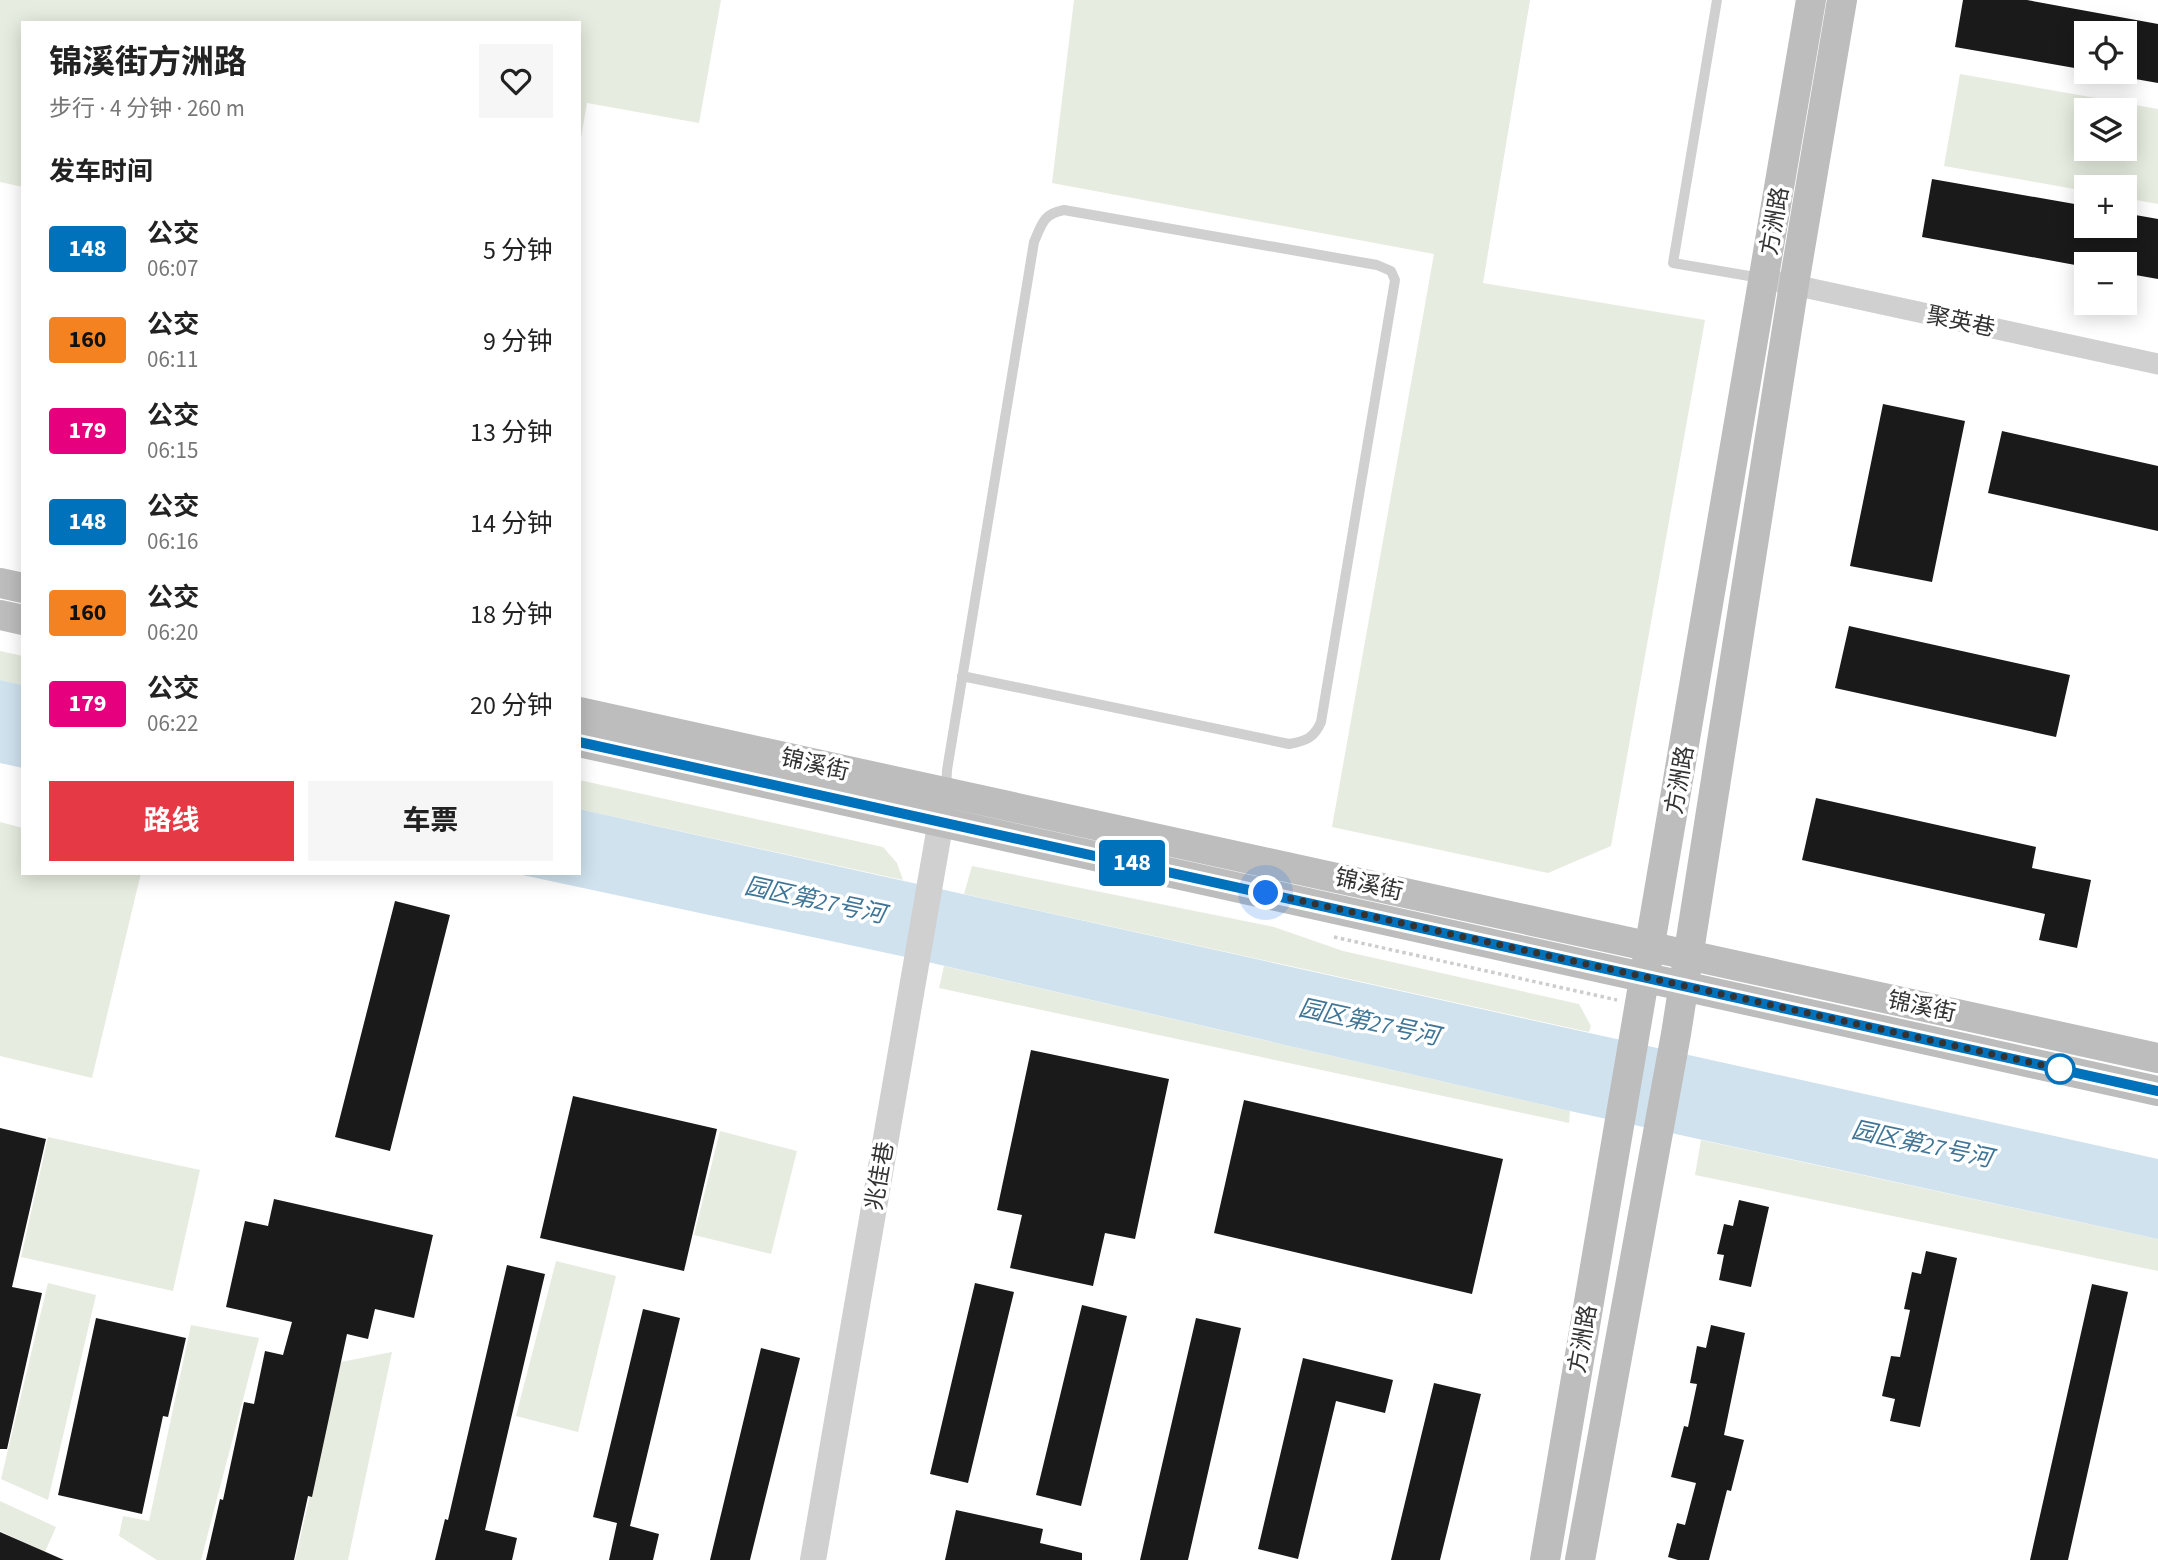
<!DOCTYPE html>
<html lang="zh">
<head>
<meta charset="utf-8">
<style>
  body { margin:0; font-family:"Source Sans 3","Noto Sans SC",sans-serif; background:#f6f6f6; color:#222; height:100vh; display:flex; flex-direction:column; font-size:26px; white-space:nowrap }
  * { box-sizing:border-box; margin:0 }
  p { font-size:23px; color:#767676 }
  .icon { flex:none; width:38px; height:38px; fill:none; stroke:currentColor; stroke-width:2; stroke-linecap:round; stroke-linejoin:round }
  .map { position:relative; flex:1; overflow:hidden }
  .panel { position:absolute; left:21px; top:21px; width:560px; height:854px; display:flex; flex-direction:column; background:#fff; border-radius:0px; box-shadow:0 4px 18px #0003 }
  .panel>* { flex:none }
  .badge { padding:0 14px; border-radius:5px; font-size:24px; line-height:46px }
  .tools { position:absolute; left:2074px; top:21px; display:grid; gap:14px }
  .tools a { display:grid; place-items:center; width:63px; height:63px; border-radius:0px; background:#fff; box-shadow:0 4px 18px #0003; font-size:35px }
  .you { position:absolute; width:35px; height:35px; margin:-18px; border:5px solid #fff; border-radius:50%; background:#1a73e8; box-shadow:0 0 0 10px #1a73e833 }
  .map>.badge { position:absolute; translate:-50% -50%; box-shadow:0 0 0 4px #fff }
  h2 { padding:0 28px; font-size:26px; line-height:63px }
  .round { display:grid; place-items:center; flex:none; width:74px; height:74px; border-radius:0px; background:#f6f6f6 }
  .headline { display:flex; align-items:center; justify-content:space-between; height:119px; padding:0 28px }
  h1 { font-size:33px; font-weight:700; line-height:52px }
  .primary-button { display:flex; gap:14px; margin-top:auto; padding:14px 28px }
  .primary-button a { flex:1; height:80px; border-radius:0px; background:#e63946; color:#fff; font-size:28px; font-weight:700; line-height:80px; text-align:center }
  .primary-button a+a { background:#f6f6f6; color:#222 }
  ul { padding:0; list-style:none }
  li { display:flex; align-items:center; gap:21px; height:91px; padding:0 28px }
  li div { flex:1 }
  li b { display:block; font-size:26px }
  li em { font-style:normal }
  li .badge { min-width:77px; font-weight:700; text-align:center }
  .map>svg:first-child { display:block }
  .green { fill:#e6ecdf; fill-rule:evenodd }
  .water { fill:#cfe2ee }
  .building { fill:#1a1a1a }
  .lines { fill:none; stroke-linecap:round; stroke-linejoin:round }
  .path { stroke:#cdcdcd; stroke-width:3.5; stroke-dasharray:3.5 3.5; stroke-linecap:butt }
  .service { stroke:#d0d0d0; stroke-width:10 }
  .minor { stroke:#d0d0d0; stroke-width:21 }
  .tertiary { stroke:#d0d0d0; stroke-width:26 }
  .secondary { stroke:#bdbdbd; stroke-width:30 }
  .line-casing { stroke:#fff; stroke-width:16 }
  .line { stroke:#0072bc; stroke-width:10 }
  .walk { stroke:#333; stroke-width:7; stroke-dasharray:0 12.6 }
  .stop-dot { fill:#fff; stroke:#0072bc; stroke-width:3.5 }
  .labels { text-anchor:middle; stroke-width:7; stroke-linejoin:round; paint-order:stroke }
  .street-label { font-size:23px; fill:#333; stroke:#fff }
  .water-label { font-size:24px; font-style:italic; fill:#3f7597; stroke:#fff }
</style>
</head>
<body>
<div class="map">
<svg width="2158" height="1560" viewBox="0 0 2158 1560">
  <rect width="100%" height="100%" fill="#fff"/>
  <!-- green -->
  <path class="green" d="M0,0H721L699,123L587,103L579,149V23H23V187L0,182Z
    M1074,0H1530L1483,283L1705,320L1611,846L1548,873L1332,827L1434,254L1052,183Z
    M1960,74L2158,109V204L2125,198L2124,187H2086V191L1944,166ZM2086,110H2124V149H2086Z
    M0,651L23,656V685L0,680Z
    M579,780L883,847L897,863L903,880L579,809Z
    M0,822L23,828V873H141L92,1078L0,1056Z
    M972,866L1274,927L1343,951L1579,1004L1591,1026L1589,1032L964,894Z
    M944,966L1570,1111L1569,1123L939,988Z
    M720,1131L797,1151L771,1254L694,1235Z
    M48,1137L200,1170L173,1291L21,1257Z
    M1701,1140L2158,1239V1271L1695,1175Z
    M556,1261L616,1276L578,1432L516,1416Z
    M48,1283L96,1295L48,1500L1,1479Z
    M191,1325L259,1338L201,1560H157L119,1536L123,1516L149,1521Z
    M392,1352L348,1560H295L341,1362Z
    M0,1501L56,1527L45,1552L0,1531Z"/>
  <!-- water -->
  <path class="water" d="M0,680L23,685V768L0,763Z
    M579,809L2158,1159V1239L1570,1111L915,959L513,873H579Z"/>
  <!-- building -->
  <path class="building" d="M1963,0H2027L2158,24V83L2124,77V33H2086V70L1955,47Z
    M1932,179L2086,206V226H2124V213L2158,219V279L2124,273V264H2086V267L1922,237Z
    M1883,404L1965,421L1932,582L1850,566Z
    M2002,431L2158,466V531L1988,493Z
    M1849,626L2070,675L2056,737L1835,688Z
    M1816,798L2036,847L2032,868L2091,880L2077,948L2039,940L2045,914L1802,860Z
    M395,901L450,915L390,1151L335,1137Z
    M1031,1050L1169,1079L1135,1239L1105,1233L1093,1286L1010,1268L1022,1215L997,1210Z
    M573,1096L717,1129L684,1271L540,1238Z
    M1244,1100L1503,1159L1472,1294L1214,1233Z
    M0,1128L46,1139L12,1287L42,1293L7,1449H0Z
    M274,1199L433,1235L414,1318L375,1309L368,1339L347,1334L312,1497L308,1496L294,1560H206L220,1499L223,1500L244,1402L254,1404L265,1351L283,1355L292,1322L226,1307L245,1221L268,1226Z
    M1739,1200L1769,1207L1751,1287L1719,1280L1724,1255L1717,1254L1724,1224L1733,1226Z
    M1926,1251L1957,1258L1920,1427L1890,1421L1895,1399L1882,1396L1891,1356L1900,1357L1910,1310L1904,1309L1912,1272L1921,1274Z
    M507,1265L545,1274L485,1530L517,1538L512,1560H435L445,1519L448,1520Z
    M975,1283L1014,1292L968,1483L930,1474Z
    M2092,1284L2128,1292L2068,1560H2030Z
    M1082,1305L1127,1316L1081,1506L1036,1495Z
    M643,1309L680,1318L630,1526L659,1534L653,1560H609L617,1523L593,1517Z
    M96,1318L186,1338L168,1417L163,1416L142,1514L58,1495Z
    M1196,1318L1241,1328L1188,1560H1140Z
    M1711,1325L1745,1333L1724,1435L1744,1440L1731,1491L1727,1490L1709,1560H1678L1668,1557L1677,1523L1685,1525L1696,1483L1671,1477L1684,1426L1688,1427L1697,1384L1690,1383L1697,1346L1706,1348Z
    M761,1348L800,1358L750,1560H710Z
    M1303,1358L1393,1380L1385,1413L1336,1401L1298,1559L1258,1549Z
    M1434,1383L1481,1394L1440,1560H1391Z
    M956,1510L1043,1529L1040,1543L1082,1553V1560H945Z
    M0,1532L64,1560H0Z"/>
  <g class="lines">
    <!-- path -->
    <path class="path" d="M1334,937L1617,1000"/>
    <!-- service -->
    <path class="service" d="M1717,0L1673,263L1761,278
      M946,789L947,770L1034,242C1042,224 1043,214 1064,210L1377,265L1391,271L1395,280L1321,722C1314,738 1306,741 1289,744L962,676"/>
    <!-- minor -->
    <path class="minor" d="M1780,282L2158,364"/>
    <!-- tertiary -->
    <path class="tertiary" d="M813,1560L944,803"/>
    <!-- secondary -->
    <path class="secondary" d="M0,583L23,588
      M0,615L23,620
      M579,712L2158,1058
      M579,742L2158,1091
      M1545,1560L1811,0
      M1580,1560L1676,1034L1794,284L1842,0"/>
  </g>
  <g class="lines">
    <!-- line casing -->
    <g class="line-casing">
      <path id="line" d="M579,742L2158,1091"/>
    </g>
    <!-- line -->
    <use href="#line" class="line"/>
    <!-- walk -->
    <path class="walk" d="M1266,893L2060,1069"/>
  </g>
  <!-- markers -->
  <circle class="stop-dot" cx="2060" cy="1069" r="14"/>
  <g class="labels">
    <!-- street labels -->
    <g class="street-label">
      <text transform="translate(1774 221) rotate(-80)" y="8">方洲路</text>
      <text transform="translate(1961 321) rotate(12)" y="8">聚英巷</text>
      <text transform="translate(815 764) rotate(13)" y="8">锦溪街</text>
      <text transform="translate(1679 780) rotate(-80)" y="8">方洲路</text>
      <text transform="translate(1369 884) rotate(13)" y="8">锦溪街</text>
      <text transform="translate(1922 1006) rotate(12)" y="8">锦溪街</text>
      <text transform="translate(879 1176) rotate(-80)" y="8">兆佳巷</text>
      <text transform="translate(1582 1339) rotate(-80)" y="8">方洲路</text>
    </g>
    <!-- water labels -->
    <g class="water-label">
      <text transform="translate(815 900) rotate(12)" y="8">园区第27号河</text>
      <text transform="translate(1369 1022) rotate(12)" y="8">园区第27号河</text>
      <text transform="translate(1922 1144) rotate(12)" y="8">园区第27号河</text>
    </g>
  </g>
</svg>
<div class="tools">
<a><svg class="icon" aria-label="locate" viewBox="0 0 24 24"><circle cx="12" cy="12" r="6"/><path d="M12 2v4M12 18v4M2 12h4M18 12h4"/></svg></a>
<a><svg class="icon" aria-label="layers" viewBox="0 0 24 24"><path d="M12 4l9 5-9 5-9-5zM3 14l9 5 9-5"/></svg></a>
<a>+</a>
<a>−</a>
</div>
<div class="you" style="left:1266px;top:893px"></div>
<b class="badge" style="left:1132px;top:863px;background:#0072bc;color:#fff">148</b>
<section class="panel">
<div class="headline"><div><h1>锦溪街方洲路</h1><p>步行 · 4 分钟 · 260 m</p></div><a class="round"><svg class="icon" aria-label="heart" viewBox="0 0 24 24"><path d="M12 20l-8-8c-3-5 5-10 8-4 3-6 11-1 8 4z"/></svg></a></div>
<h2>发车时间</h2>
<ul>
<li><span class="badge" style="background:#0072bc;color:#fff">148</span><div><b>公交</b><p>06:07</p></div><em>5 分钟</em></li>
<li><span class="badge" style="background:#f58220;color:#111">160</span><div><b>公交</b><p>06:11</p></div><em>9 分钟</em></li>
<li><span class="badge" style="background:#e6007e;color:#fff">179</span><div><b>公交</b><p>06:15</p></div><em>13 分钟</em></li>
<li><span class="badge" style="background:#0072bc;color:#fff">148</span><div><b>公交</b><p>06:16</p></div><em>14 分钟</em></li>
<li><span class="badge" style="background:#f58220;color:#111">160</span><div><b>公交</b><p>06:20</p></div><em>18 分钟</em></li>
<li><span class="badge" style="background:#e6007e;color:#fff">179</span><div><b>公交</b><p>06:22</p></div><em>20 分钟</em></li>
</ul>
<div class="primary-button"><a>路线</a><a>车票</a></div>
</section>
</div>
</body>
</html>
